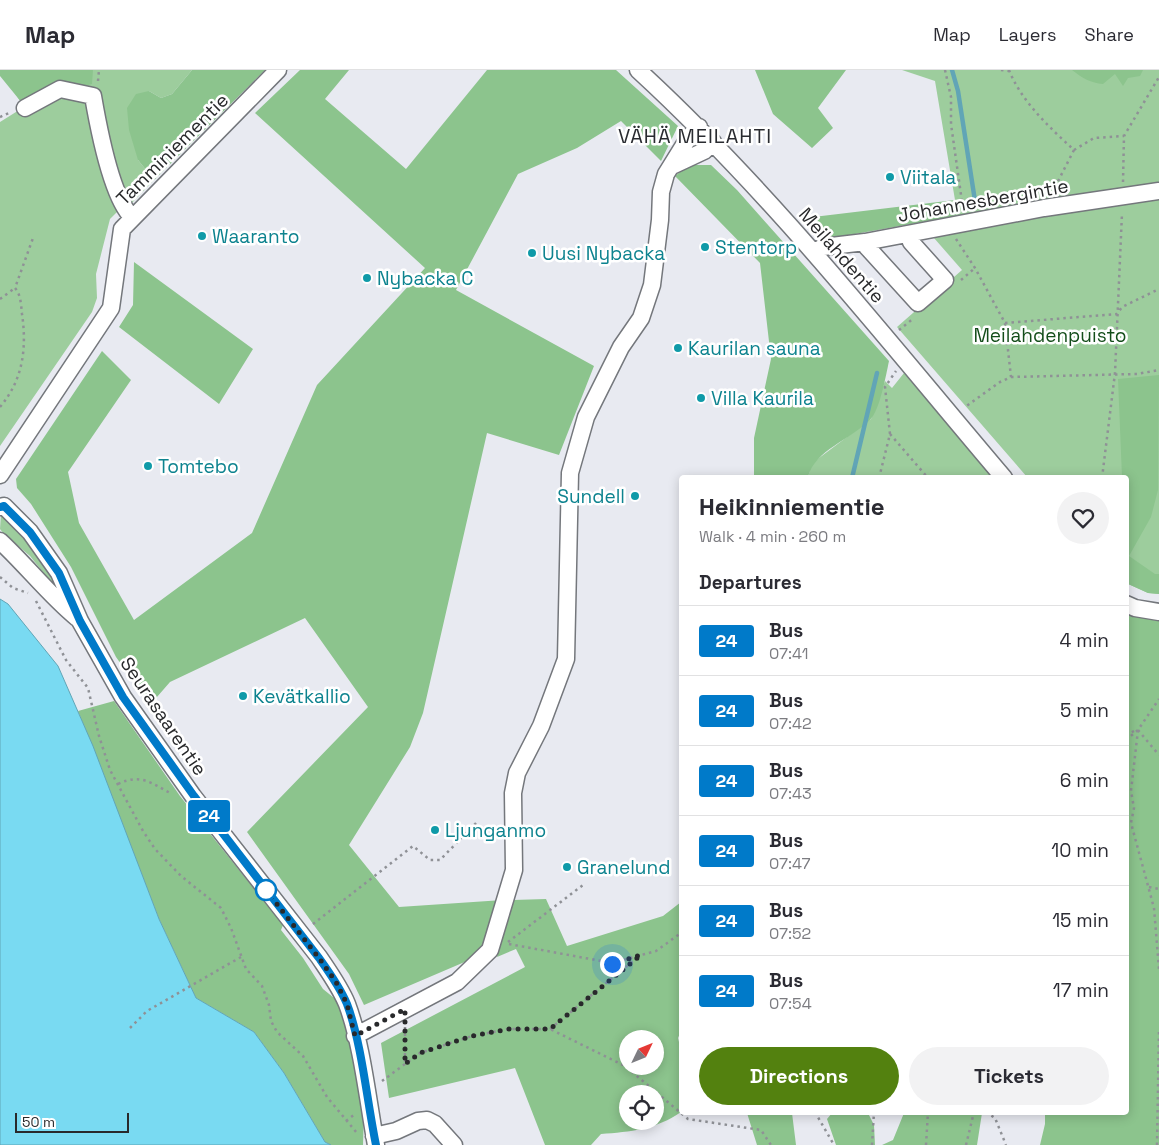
<!DOCTYPE html>
<html lang="en">
<head>
<meta charset="utf-8">
<style>
  body { margin:0; font-family:"Space Grotesk",sans-serif; background:#f2f2f3; color:#2b2b33; height:100vh; display:flex; flex-direction:column; font-size:19px; white-space:nowrap }
  * { box-sizing:border-box; margin:0 }
  p { font-size:16px; color:#7c7c81 }
  .icon { flex:none; width:28px; height:28px; fill:none; stroke:currentColor; stroke-width:2; stroke-linecap:round; stroke-linejoin:round }
  .map { position:relative; flex:1; overflow:hidden }
  .details { position:absolute; left:679px; top:405px; width:450px; height:640px; display:flex; flex-direction:column; background:#fff; border-radius:5px; box-shadow:0 2px 12px #0003 }
  .details>* { flex:none }
  .badge { padding:0 10px; border-radius:4px; font-size:18px; line-height:32px }
  .needle { width:32px; rotate:47deg }
  .buttons { position:absolute; left:619px; top:960px; display:grid; gap:10px }
  .buttons a { display:grid; place-items:center; width:45px; height:45px; border-radius:50%; background:#fff; box-shadow:0 2px 12px #0003; font-size:25px }
  .scale { position:absolute; left:15px; bottom:12px; width:114px; box-sizing:border-box; padding-left:5px; border:2px solid #28292b; border-top:0; font-size:14px; line-height:18px; white-space:nowrap; color:#28292b; -webkit-text-stroke:4px #fff; paint-order:stroke }
  .you { position:absolute; width:25px; height:25px; margin:-12px; border:4px solid #fff; border-radius:50%; background:#1a73e8; box-shadow:0 0 0 8px #1a73e833 }
  .map>.badge { position:absolute; translate:-50% -50%; box-shadow:0 0 0 2px #fff }
  h2 { padding:0 20px; font-size:19px; line-height:45px }
  .round { display:grid; place-items:center; flex:none; width:52px; height:52px; border-radius:26px; background:#f2f2f3 }
  .overview { display:flex; align-items:center; justify-content:space-between; height:85px; padding:0 20px }
  h1 { font-size:24px; font-weight:600; line-height:38px }
  .action { display:flex; gap:10px; margin-top:auto; padding:10px 20px }
  .action a { flex:1; height:58px; border-radius:30px; background:#53810f; color:#fff; font-size:20px; font-weight:600; line-height:58px; text-align:center }
  .action a+a { background:#f2f2f3; color:#2b2b33 }
  ul { padding:0; list-style:none }
  li { display:flex; align-items:center; gap:15px; height:70px; padding:0 20px; border-top:1px solid #e1e1e2 }
  li div { flex:1 }
  li b { display:block; font-size:19px }
  li em { font-style:normal }
  li .badge { min-width:55px; font-weight:700; text-align:center }
  header { display:flex; align-items:center; gap:30px; box-sizing:border-box; height:70px; padding:0 25px; background:#fff; border-bottom:1px solid #e1e1e2 }
  header strong { font-size:24px }
  nav { display:flex; gap:28px; margin-inline-start:auto; font-size:18px }
  .map>svg:first-child { display:block }
  .green { fill:#9dcd9d }
  .forest { fill:#8cc48d; fill-rule:evenodd }
  .water { fill:#79daf2; stroke:#61a5b6 }
  .lines { fill:none; stroke-linecap:round; stroke-linejoin:round }
  .stream { stroke:#61a5b6; stroke-width:4.5 }
  .minor-casing { stroke:#74777c; stroke-width:19 }
  .path { stroke:#8f9196; stroke-width:2.5; stroke-dasharray:2.5 4; stroke-linecap:butt }
  .minor { stroke:#fff; stroke-width:16 }
  .line-casing { stroke:#fff; stroke-width:11 }
  .line { stroke:#007ac9; stroke-width:8 }
  .walk { stroke:#28292b; stroke-width:5; stroke-dasharray:0 9 }
  .culture-dot { fill:#0f9aa8; stroke:#fff; stroke-width:2 }
  .stop-dot { fill:#fff; stroke:#007ac9; stroke-width:2.5 }
  .labels { text-anchor:middle; stroke-width:5; stroke-linejoin:round; paint-order:stroke }
  .street-label { font-size:19px; fill:#28292b; stroke:#fff }
  .culture-label { font-size:19px; fill:#0d838f; stroke:#fff; text-anchor:start }
  .park-label { font-size:19px; fill:#144e1a; stroke:#fff }
  .neighbourhood-label { font-size:20px; letter-spacing:1px; fill:#292b30; stroke:#fff }
</style>
</head>
<body>
<header>
<strong>Map</strong>
<nav><a>Map</a><a>Layers</a><a>Share</a></nav>
</header>
<div class="map">
<svg width="1159" height="1075" viewBox="0 0 1159 1075">
  <rect width="100%" height="100%" fill="#e8eaf1"/>
  <!-- green -->
  <path class="green" d="M0,0H192L172,24L161,28L149,21L138,90L154,110L127,138L118,141L110,149L96,204L97,228L92,242L0,376V52L24,37Z
    M902,0H1159V524L1148,523L1126,513V408L1027,407L897,257L962,200L934,168V151L951,147L959,143L955,130L935,11Z
    M904,303L993,407L808,408L811,394L871,349L885,311L892,318Z
    M1,444L42,485L61,525L30,486L3,463L0,459Z"/>
  <!-- forest -->
  <path class="forest" d="M0,0H93L92,14L22,33L0,6Z
    M192,0H265L154,110L138,90L129,60L127,38L136,24L149,21L161,28L172,24Z
    M300,0H349L325,29L406,99L487,0H616L678,56L661,91L621,51L577,78L518,104L456,220L594,296L559,385L487,363L423,643L410,677L349,775L399,837L503,830L488,870L467,891L364,935L349,904L247,762L368,637L305,548L170,612L150,635L116,587L71,497L31,434L17,418L16,409L102,281L131,310L68,402L79,453L134,550L252,463L317,315L425,198L255,43Z
    M755,0H846L818,38L833,58L812,78L773,44Z
    M1072,0H1143L1140,6L1128,8L1123,16L1115,4L1103,14C1091,13 1082,8 1072,0Z
    M689,95H711L737,120L889,291C886,305 880,340 870,350C850,370 815,380 808,407H754V368L771,289L760,193L675,106Z
    M955,130L959,143L951,147L821,170L805,148Z
    M134,192L253,279L219,334L119,257L133,235Z
    M1159,305L1158,420L1151,447L1129,486L1155,504H1159V524L1148,523L1126,513V408L1122,407L1118,309Z
    M1126,545L1159,551V1075H1040L1045,1054V1043L1126,1042Z
    M114,631L180,726L283,855L281,860L303,888L323,919L339,932L350,971L364,1043L363,1075H331L325,1072L284,1003L254,962L196,928L159,849L78,641Z
    M546,829L567,876L663,846L681,832V961L678,968L681,980V1042C657,1059 630,1062 601,1064L591,1075H545L515,998L389,1028L381,973L525,897L516,879L497,887L513,830ZM628,969H655V996H628ZM628,1024H655V1051H628Z
    M747,1043H792L796,1075H757Z
    M832,1043H868L874,1055L875,1075H836L827,1049Z
    M904,1043H982L977,1075H882L893,1070Z"/>
  <!-- water -->
  <path class="water" d="M0,529L8,534L58,596L93,676L159,849L196,928L254,962L284,1003L325,1072L331,1075H0Z"/>
  <g class="lines">
    <!-- stream -->
    <path class="stream" d="M952,0L958,21L975,131
      M852,408L877,303"/>
    <!-- minor casing -->
    <g class="minor-casing">
      <path id="minor" d="M638,0C773,124 885,268 1004,408
        M25,38L60,19L93,26C98,55 111,127 132,147
        M672,96L704,81L713,72
        M865,172L867,177L918,233L945,210L911,172L908,164
        M815,182L823,177L865,172L1044,138L1159,121
        M0,405L111,238L122,159L278,0
        M0,437L4,436L30,462L59,503L80,551L123,627L193,726L319,887C329,902 340,917 347,934C362,974 368,1032 376,1075
        M0,471C27,496 49,525 77,548
        M1126,534L1135,538L1159,542
        M355,966L457,912L490,880L514,800L513,723L517,703L541,656L566,589L570,403L586,347L621,277L641,248L652,215L660,150L661,122L666,104L689,67L699,57
        M374,1066L396,1061L418,1051L427,1050L435,1054L454,1075"/>
    </g>
    <!-- path -->
    <path class="path" d="M945,0L951,27V54L963,139
      M1001,0L1009,1
      M1009,0C1021,31 1050,58 1074,80L1053,121
      M98,11L99,0
      M0,47L11,42
      M1074,80L1094,68L1124,66
      M1123,112L1124,66L1159,7
      M956,169L975,198L1005,253L1011,307L1000,312L965,337
      M961,210L975,198
      M0,229L15,218
      M1005,253L1117,244L1122,237L1159,219
      M899,260L914,248
      M1011,307L1137,304L1159,300
      M0,337C23,310 27,278 22,244C21,235 21,225 15,218L33,168
      M890,364L928,408
      M879,408L890,364L885,317L896,301
      M1102,408L1115,303L1122,143
      M0,507L13,518L28,523
      M36,531L66,590L88,618L99,666L110,700L143,761L155,779L181,806L221,838L231,858L246,899L262,916L269,935L271,951L277,962L303,986L327,1027L357,1063
      M1138,660L1131,721L1134,738L1131,753L1154,838L1159,899
      M1138,660L1159,685
      M1126,665L1134,661
      M1126,670L1138,660L1159,629
      M118,714C141,703 151,713 172,724
      M1149,817L1159,819
      M313,854L413,776L430,790H440L476,753
      M508,872L583,815
      M509,874L612,893L656,881L681,863
      M130,958L147,941L241,887
      M550,959L638,887
      M405,992V955
      M382,1011L420,983L472,966L509,959H550L625,996L688,1049L761,1060L771,1075
      M815,1042L834,1075
      M986,1042L995,1048L1006,1075
      M346,1051L355,1044
      M872,1075L874,1042
      M926,1075L928,1042
      M966,1075L974,1042
      M1157,1075L1159,961"/>
    <!-- minor -->
    <use href="#minor" class="minor"/>
  </g>
  <g class="lines">
    <!-- line casing -->
    <g class="line-casing">
      <path id="line" d="M0,437L4,436L30,462L59,503L80,551L123,627L194,726L319,888C329,902 340,917 347,934C362,974 367,1032 376,1075"/>
    </g>
    <!-- line -->
    <use href="#line" class="line"/>
    <!-- walk -->
    <path class="walk" d="M266,820L319,888L336,912L347,934L355,966L405,939V994L420,983L472,966L509,959H550L641,885L612,894"/>
  </g>
  <!-- markers -->
  <g class="culture-dot">
    <circle cx="890" cy="107" r="5"/>
    <circle cx="202" cy="166" r="5"/>
    <circle cx="705" cy="177" r="5"/>
    <circle cx="532" cy="183" r="5"/>
    <circle cx="367" cy="208" r="5"/>
    <circle cx="678" cy="278" r="5"/>
    <circle cx="701" cy="328" r="5"/>
    <circle cx="148" cy="396" r="5"/>
    <circle cx="635" cy="426" r="5"/>
    <circle cx="243" cy="626" r="5"/>
    <circle cx="435" cy="760" r="5"/>
    <circle cx="567" cy="797" r="5"/>
  </g>
  <circle class="stop-dot" cx="266" cy="820" r="10"/>
  <g class="labels">
    <!-- street labels -->
    <g class="street-label">
      <text transform="translate(172 79) rotate(-45)" y="7">Tamminiementie</text>
      <text transform="translate(983 130) rotate(-10)" y="7">Johannesbergintie</text>
      <text transform="translate(842 185) rotate(49)" y="7">Meilahdentie</text>
      <text transform="translate(164 646) rotate(56)" y="7">Seurasaarentie</text>
    </g>
    <!-- culture labels -->
    <g class="culture-label">
      <text x="900" y="114">Viitala</text>
      <text x="212" y="173">Waaranto</text>
      <text x="715" y="184">Stentorp</text>
      <text x="542" y="190">Uusi Nybacka</text>
      <text x="377" y="215">Nybacka C</text>
      <text x="688" y="285">Kaurilan sauna</text>
      <text x="711" y="335">Villa Kaurila</text>
      <text x="158" y="403">Tomtebo</text>
      <text x="625" y="433" text-anchor="end">Sundell</text>
      <text x="253" y="633">Kevätkallio</text>
      <text x="445" y="767">Ljunganmo</text>
      <text x="577" y="804">Granelund</text>
    </g>
    <!-- park labels -->
    <g class="park-label">
      <text x="1050" y="272">Meilahdenpuisto</text>
    </g>
    <!-- neighbourhood labels -->
    <g class="neighbourhood-label">
      <text x="695" y="73">VÄHÄ MEILAHTI</text>
    </g>
  </g>
</svg>
<div class="buttons">
<a><svg class="needle" viewBox="-14 -14 28 28"><path d="M0-13l5 13h-10z" fill="#e53935"/><path d="M0 13l5-13h-10z" fill="#7c7c81"/></svg></a>
<a><svg class="icon" aria-label="locate" viewBox="0 0 24 24"><circle cx="12" cy="12" r="6"/><path d="M12 2v4M12 18v4M2 12h4M18 12h4"/></svg></a>
</div>
<div class="scale">50 m</div>
<div class="you" style="left:612px;top:894px"></div>
<b class="badge" style="left:209px;top:746px;background:#007ac9;color:#fff">24</b>
<section class="details">
<div class="overview"><div><h1>Heikinniementie</h1><p>Walk · 4 min · 260 m</p></div><a class="round"><svg class="icon" aria-label="heart" viewBox="0 0 24 24"><path d="M12 20l-8-8c-3-5 5-10 8-4 3-6 11-1 8 4z"/></svg></a></div>
<h2>Departures</h2>
<ul>
<li><span class="badge" style="background:#007ac9;color:#fff">24</span><div><b>Bus</b><p>07:41</p></div><em>4 min</em></li>
<li><span class="badge" style="background:#007ac9;color:#fff">24</span><div><b>Bus</b><p>07:42</p></div><em>5 min</em></li>
<li><span class="badge" style="background:#007ac9;color:#fff">24</span><div><b>Bus</b><p>07:43</p></div><em>6 min</em></li>
<li><span class="badge" style="background:#007ac9;color:#fff">24</span><div><b>Bus</b><p>07:47</p></div><em>10 min</em></li>
<li><span class="badge" style="background:#007ac9;color:#fff">24</span><div><b>Bus</b><p>07:52</p></div><em>15 min</em></li>
<li><span class="badge" style="background:#007ac9;color:#fff">24</span><div><b>Bus</b><p>07:54</p></div><em>17 min</em></li>
</ul>
<div class="action"><a>Directions</a><a>Tickets</a></div>
</section>
</div>
</body>
</html>
